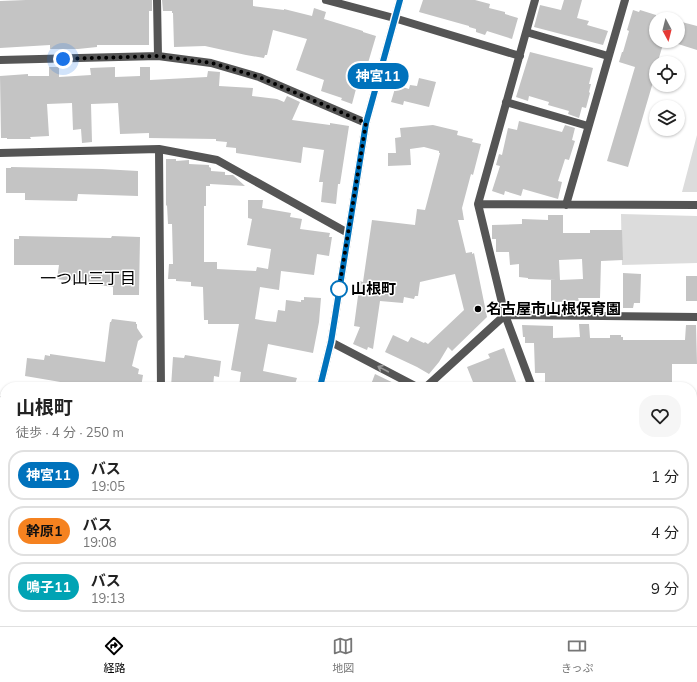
<!DOCTYPE html>
<html lang="ja">
<head>
<meta charset="utf-8">
<style>
  body { margin:0; font-family:Mulish,"Noto Sans JP",sans-serif; background:#f6f6f6; color:#222; height:100vh; display:flex; flex-direction:column; font-size:15px; white-space:nowrap }
  * { box-sizing:border-box; margin:0 }
  p { font-size:13px; color:#767676 }
  .icon { flex:none; width:22px; height:22px; fill:none; stroke:currentColor; stroke-width:2; stroke-linecap:round; stroke-linejoin:round }
  .map { position:relative; flex:1; overflow:hidden }
  .drawer { position:absolute; left:0px; top:382px; width:697px; height:244px; display:flex; flex-direction:column; background:#fff; border-radius:16px 16px 0 0; box-shadow:0 1px 3px #0004 }
  .drawer>* { flex:none }
  .badge { padding:0 8px; border-radius:13px; font-size:14px; line-height:26px }
  .needle { width:26px; rotate:173deg }
  .buttons { position:absolute; left:649px; top:12px; display:grid; gap:8px }
  .buttons a { display:grid; place-items:center; width:36px; height:36px; border-radius:50%; background:#fff; box-shadow:0 1px 3px #0004; font-size:20px }
  .you { position:absolute; width:20px; height:20px; margin:-10px; border:3px solid #fff; border-radius:50%; background:#1a73e8; box-shadow:0 0 0 6px #1a73e833 }
  .map>.badge { position:absolute; translate:-50% -50%; box-shadow:0 0 0 2px #fff }
  .round { display:grid; place-items:center; flex:none; width:42px; height:42px; border-radius:16px; background:#f6f6f6 }
  .head { display:flex; align-items:center; justify-content:space-between; height:68px; padding:0 16px }
  h1 { font-size:19px; font-weight:700; line-height:30px }
  ul { padding:0; list-style:none }
  li { display:flex; align-items:center; gap:12px; height:50px; margin:0 8px 6px; padding:0 8px; border:2px solid #e0e0e0; border-radius:16px }
  li div { flex:1 }
  li b { display:block; font-size:15px }
  li em { font-style:normal }
  li .badge { min-width:44px; font-weight:700; text-align:center }
  .tab-bar { display:flex; justify-content:space-around; align-items:center; height:56px; border-top:1px solid #e0e0e0; background:#fff; font-size:11px; color:#767676 }
  .tab-bar a { display:grid; justify-items:center; gap:2px }
  .tab-bar .active { color:#000 }
  .map>svg:first-child { display:block }
  .green { fill:#dcdcdc }
  .building { fill:#c4c4c4; fill-rule:evenodd }
  .lines { fill:none; stroke-linecap:round; stroke-linejoin:round }
  .street { stroke:#555; stroke-width:8 }
  .secondary { stroke:#222; stroke-width:8 }
  .oneway { stroke:#999 }
  .line-casing { stroke:#fff; stroke-width:9 }
  .line { stroke:#0072bc; stroke-width:6 }
  .walk { stroke:#000; stroke-width:4; stroke-dasharray:0 7.2 }
  .stop-dot { fill:#fff; stroke:#0072bc; stroke-width:2 }
  .poi-dot { fill:#000; stroke:#fff; stroke-width:1.5 }
  .labels { text-anchor:middle; stroke-width:3; stroke-linejoin:round; paint-order:stroke }
  .stop-label { font-size:15px; font-weight:bold; fill:#000; stroke:#fff; text-anchor:start }
  .poi-label { font-size:15px; font-weight:bold; fill:#000; stroke:#fff; text-anchor:start }
  .neighbourhood-label { font-size:16px; fill:#000; stroke:#fff }
</style>
</head>
<body>
<div class="map">
<svg width="697" height="626" viewBox="0 0 697 626">
  <rect width="100%" height="100%" fill="#fff"/>
  <!-- green -->
  <path class="green" d="M697,135V192H682Z
    M621,214L697,216V263L622,265Z
    M692,591H697V626H677V621H692Z
    M147,621H186L183,626H146Z"/>
  <!-- building -->
  <path class="building" d="M26,0H152V11H149V45H97V47L78,49H50V45L0,48V1Z
    M162,0H253V6L284,10V9L312,16L314,8L326,12L324,19L363,31V32L376,36L360,90L356,89L352,104L341,100L342,98L321,91L324,80L296,70L307,39L273,30L267,55H265L264,58L246,55L205,46L174,47L173,13H172V11H163Z
    M423,0H475L490,4L489,8L505,12V14L518,18L512,39L487,31L485,35L476,32V29L469,27V26L419,12Z
    M564,0H582L577,18L589,21L587,25L608,31L603,45L534,27L540,5L561,10Z
    M633,10L639,12L640,10L656,15V41H664L658,61H659V63H656V72L628,167L607,161L635,67L619,62L622,52H623L629,31L627,30Z
    M678,21L697,26V50L678,44Z
    M530,52L593,68L589,84H591L589,92L590,93L586,108L582,107L579,118L568,114L569,111L548,105L549,102L529,96L528,101L516,97Z
    M49,67H59V77L91,75L90,68L115,67V77L140,76V67H150V80L207,77L208,71L220,72L219,86L253,88L252,96L277,99L284,102L287,96L300,102L292,120L330,125V123L349,126L340,184H338L336,204L321,202L323,182H319L324,150L303,147L301,163L236,153V148L226,147L227,142L216,141V139L149,138V133L120,134L118,103L91,104L92,142L82,143L81,129L73,130L72,103L47,104L49,136L30,137L31,139H7V138H1L0,76L28,74V76H49Z
    M419,78L436,82L429,107L404,101L403,105L391,102L396,85L409,89L410,85L417,86Z
    M519,121L562,132L565,125L575,128L572,140L575,141L569,160L565,159L558,181L562,182L558,199L523,189L521,196L505,191L504,195L492,191L500,166L496,165L499,154L502,155L508,128L517,130Z
    M433,125L458,131L457,135L473,139L472,142L481,144L473,175L471,174L462,208L464,220H458L466,253L472,252V254L474,253L487,317L452,351L448,347L439,362L429,374L417,367L385,352L393,335L408,342L411,337L424,343L425,342L428,344L464,310L455,274L420,282L418,296H415L414,299L404,297L403,303L380,301L373,349L368,347L367,350L353,344L360,327L354,326L360,281L363,282L372,220L415,225L417,209L425,210L440,153H439V151L424,147L410,149L411,165L388,166V153H396L395,138L401,137L400,128Z
    M166,159H176V161L189,160V164L209,165V167L211,168V171L225,172V175H233L245,186L210,184V186H206V206H204V262H217V269L256,271L257,267L268,269L271,249L247,245L252,219L248,218V200H263L262,208L291,213L290,217L302,219L300,229L330,233L329,237H332L329,256L317,254L314,275L281,271L279,290L260,287L255,319L266,321L276,322L278,310L285,311L286,300L301,302V300H304V297L321,298L319,322L313,353L268,344L263,371L297,378L294,387H239L241,372L231,370L239,324H208V320H204L203,287L191,286V282L176,281V279H168L169,264H173L172,224H168L167,205L166,206Z
    M11,167L102,169L138,171V196L78,194L77,201L25,200V193H6V168H11Z
    M548,215H563V233H590V230H622L623,260L601,261L600,298H578L579,301L554,302V301H551V280H556L528,279V278L519,277V264L510,265L509,252H496V239H492V225L522,224V219L548,220ZM582,259L583,279L560,280L559,260Z
    M19,236L111,238L112,236L140,237L139,295H113V287L57,279L59,265H14V239H19Z
    M623,273L641,274L640,303H634L633,308H623Z
    M686,276H697V301H686Z
    M112,319L136,322V324H137V328L143,337L138,341L132,366L139,369L138,374L143,375L141,387H90L25,376L27,358L44,360L45,355L50,356V354L105,362L110,322H111Z
    M579,324H589L590,338H610V335H621V337H623V340H685L686,325H696L697,364H672V387H545V373H535L534,343H525V337H523L522,325L553,326V338L580,337Z
    M504,348L518,387H475L467,367L490,358L488,354Z
    M185,355L221,361L219,377L214,376L213,387H171L173,357L184,358Z
    M375,374L402,387H370Z"/>
  <g class="lines">
    <!-- street -->
    <path class="street" d="M157,0L158,56
      M326,0L394,18L520,56
      M526,32L608,56
      M0,60L158,56L211,63L259,77L366,123
      M506,102L588,126
      M159,149L161,387
      M0,153L159,149L217,160L348,233
      M478,204L697,205
      M566,205L625,0
      M331,342L417,387
      M426,387L505,315L697,317
      M532,387L505,315L478,204L535,0
      M692,422H697
      M692,529H697
      M0,603L1,626
      M250,621L264,626
      M553,621L558,626
      M137,626L138,621
      M327,626L330,621"/>
    <!-- secondary -->
    <path class="secondary" d="M320,387L331,342L366,123L400,0
      M0,400L5,401
      M202,626L204,621"/>
  </g>
  <!-- one-way arrows -->
  <defs><path id="oneway-shaft" d="M-6 0H5M1.5-3L5.5 0L1.5 3" fill="none" stroke-width="1.6" stroke-linecap="round" stroke-linejoin="round"/></defs>
  <use class="oneway" href="#oneway-shaft" transform="translate(383 369) rotate(-152)"/>
  <g class="lines">
    <!-- line casing -->
    <g class="line-casing">
      <path id="line" d="M320,387L331,342L366,123L400,0"/>
    </g>
    <!-- line -->
    <use href="#line" class="line"/>
    <!-- walk -->
    <path class="walk" d="M63,59L158,56L212,63L259,77L366,123L338,295L339,289"/>
  </g>
  <!-- markers -->
  <circle class="stop-dot" cx="339" cy="289" r="8"/>
  <circle class="poi-dot" cx="478" cy="309" r="4"/>
  <g class="labels">
    <!-- stop labels -->
    <g class="stop-label">
      <text x="351" y="294">山根町</text>
    </g>
    <!-- poi labels -->
    <g class="poi-label">
      <text x="486" y="314">名古屋市山根保育園</text>
    </g>
    <!-- neighbourhood labels -->
    <g class="neighbourhood-label">
      <text x="88" y="284">一つ山三丁目</text>
    </g>
  </g>
</svg>
<div class="buttons">
<a><svg class="needle" viewBox="-14 -14 28 28"><path d="M0-13l5 13h-10z" fill="#e53935"/><path d="M0 13l5-13h-10z" fill="#767676"/></svg></a>
<a><svg class="icon" aria-label="locate" viewBox="0 0 24 24"><circle cx="12" cy="12" r="6"/><path d="M12 2v4M12 18v4M2 12h4M18 12h4"/></svg></a>
<a><svg class="icon" aria-label="layers" viewBox="0 0 24 24"><path d="M12 4l9 5-9 5-9-5zM3 14l9 5 9-5"/></svg></a>
</div>
<div class="you" style="left:63px;top:59px"></div>
<b class="badge" style="left:378px;top:76px;background:#0072bc;color:#fff">神宮11</b>
<section class="drawer">
<div class="head"><div><h1>山根町</h1><p>徒歩 · 4 分 · 250 m</p></div><a class="round"><svg class="icon" aria-label="heart" viewBox="0 0 24 24"><path d="M12 20l-8-8c-3-5 5-10 8-4 3-6 11-1 8 4z"/></svg></a></div>
<ul>
<li><span class="badge" style="background:#0072bc;color:#fff">神宮11</span><div><b>バス</b><p>19:05</p></div><em>1 分</em></li>
<li><span class="badge" style="background:#f58220;color:#111">幹原1</span><div><b>バス</b><p>19:08</p></div><em>4 分</em></li>
<li><span class="badge" style="background:#00a3b4;color:#fff">鳴子11</span><div><b>バス</b><p>19:13</p></div><em>9 分</em></li>
</ul>
</section>
</div>
<nav class="tab-bar">
<a class="active"><svg class="icon" aria-label="directions" viewBox="0 0 24 24"><path d="M12 3l9 9-9 9-9-9zM9 14v-3h6M13 9l2 2-2 2"/></svg>経路</a>
<a><svg class="icon" aria-label="map" viewBox="0 0 24 24"><path d="M3 6l6-2 6 2 6-2v14l-6 2-6-2-6 2zM9 4v14M15 6v14"/></svg>地図</a>
<a><svg class="icon" aria-label="tickets" viewBox="0 0 24 24"><path d="M3 7h18v10H3zM15 7v10"/></svg>きっぷ</a>
</nav>
</body>
</html>
